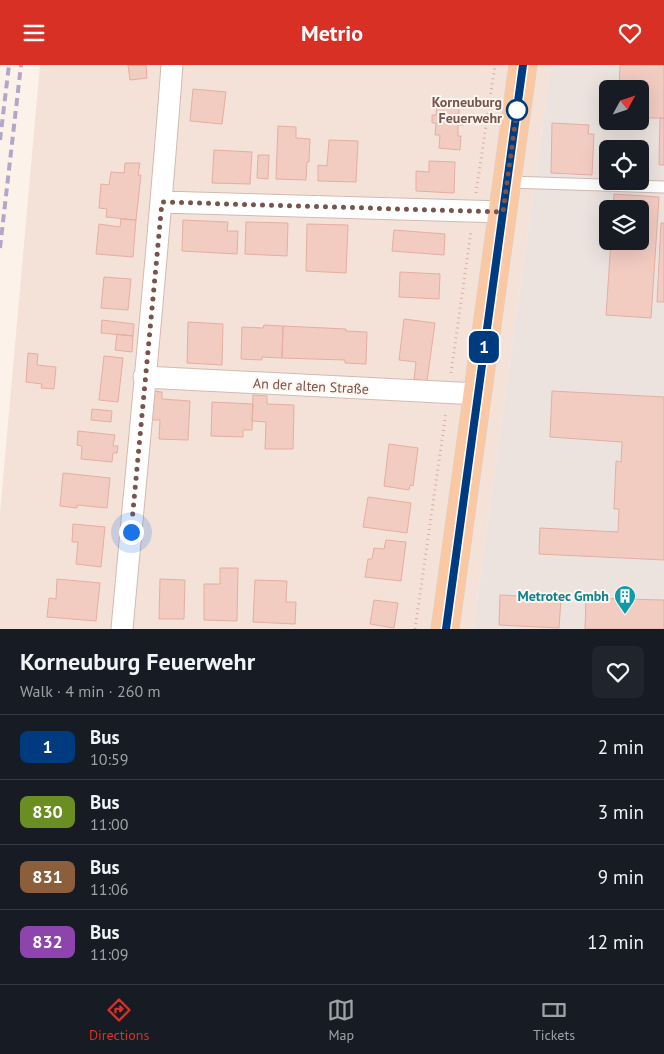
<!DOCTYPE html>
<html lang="en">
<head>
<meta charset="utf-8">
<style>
  body { margin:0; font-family:"PT Sans",sans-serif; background:#20242c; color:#f1f3f6; height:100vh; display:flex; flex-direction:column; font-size:19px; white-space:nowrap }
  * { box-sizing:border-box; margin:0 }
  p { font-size:16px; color:#9ea1a6 }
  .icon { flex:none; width:28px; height:28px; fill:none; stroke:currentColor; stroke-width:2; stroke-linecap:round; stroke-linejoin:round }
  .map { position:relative; height:564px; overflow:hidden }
  .side { display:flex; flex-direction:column; background:#171b24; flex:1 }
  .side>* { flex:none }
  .badge { padding:0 10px; border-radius:8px; font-size:18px; line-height:32px }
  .needle { width:32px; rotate:50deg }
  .tools { position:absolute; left:599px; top:15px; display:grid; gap:10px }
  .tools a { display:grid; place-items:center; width:50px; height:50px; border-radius:8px; background:#171b24; box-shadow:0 5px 20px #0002; font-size:25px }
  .you { position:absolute; width:25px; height:25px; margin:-12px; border:4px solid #fff; border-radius:50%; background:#1a73e8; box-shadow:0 0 0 8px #1a73e833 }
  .map>.badge { position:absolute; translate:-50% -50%; box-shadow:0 0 0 2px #fff }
  .round { display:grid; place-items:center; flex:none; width:52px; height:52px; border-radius:8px; background:#20242c }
  .head { display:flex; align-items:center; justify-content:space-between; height:85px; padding:0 20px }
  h1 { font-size:24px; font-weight:800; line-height:38px }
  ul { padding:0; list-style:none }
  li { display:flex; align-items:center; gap:15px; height:65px; padding:0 20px; border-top:1px solid #363941 }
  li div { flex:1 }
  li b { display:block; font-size:19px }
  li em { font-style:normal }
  li .badge { min-width:55px; font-weight:700; text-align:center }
  header { display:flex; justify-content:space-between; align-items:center; height:65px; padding:0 20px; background:#d93025; color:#fff; font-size:22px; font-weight:800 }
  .tab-bar { display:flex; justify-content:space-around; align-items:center; height:70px; border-top:1px solid #363941; background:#171b24; font-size:14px; color:#9ea1a6 }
  .tab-bar a { display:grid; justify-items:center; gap:2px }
  .tab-bar .active { color:#d93025 }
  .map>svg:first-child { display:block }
  .residential { fill:#f4e2d8 }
  .industrial { fill:#ece3df; fill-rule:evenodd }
  .building { fill:#f2cbc1; stroke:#e5aea2 }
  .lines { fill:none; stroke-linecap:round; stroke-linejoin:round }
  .service-casing { stroke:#d2bab1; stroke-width:13 }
  .minor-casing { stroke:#d2bab1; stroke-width:23 }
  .primary-casing { stroke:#d9cfcd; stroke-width:29 }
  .path { stroke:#d8aea4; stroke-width:3; stroke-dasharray:1 4; stroke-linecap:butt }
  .service { stroke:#fff; stroke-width:11 }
  .minor { stroke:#fff; stroke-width:21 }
  .primary { stroke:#fac9a3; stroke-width:28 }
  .rail { stroke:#b2a7c8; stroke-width:4; stroke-dasharray:8 5; stroke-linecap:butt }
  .line-casing { stroke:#fff; stroke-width:11 }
  .line { stroke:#003b80; stroke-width:8 }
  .walk { stroke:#78544c; stroke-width:5; stroke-dasharray:0 9 }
  .stop-dot { fill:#fff; stroke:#003b80; stroke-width:2.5 }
  .labels { text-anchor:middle; stroke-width:4; stroke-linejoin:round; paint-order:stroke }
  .stop-label { font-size:14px; font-weight:bold; fill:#78544c; stroke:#fff6f0; text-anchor:end }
  .street-label { font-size:14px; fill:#78544c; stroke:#fff6f0 }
  .culture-label { font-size:14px; font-weight:bold; fill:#0d838f; stroke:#fff6f0; text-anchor:end }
</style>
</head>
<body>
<header><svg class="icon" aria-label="menu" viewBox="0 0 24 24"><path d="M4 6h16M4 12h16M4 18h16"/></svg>Metrio<svg class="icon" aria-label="heart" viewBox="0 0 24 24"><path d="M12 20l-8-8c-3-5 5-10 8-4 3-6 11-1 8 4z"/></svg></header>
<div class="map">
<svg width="664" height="564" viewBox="0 0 664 564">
  <rect width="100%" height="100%" fill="#fcf2ea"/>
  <!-- residential -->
  <path class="residential" d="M40,0H551L473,564H0V448Z"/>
  <!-- industrial -->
  <path class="industrial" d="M551,0H664V564H473ZM608,24H640V56H608ZM608,84H640V116H608ZM608,144H640V176H608Z"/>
  <!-- building -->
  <path class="building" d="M128,0H146L147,13L130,15Z
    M620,0H664V53H640V24H619Z
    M193,24L226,27L222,59L190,56Z
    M437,38L459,40V50L465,51L464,60H458V71H461L460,85L439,83L440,70H435L436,58H432V50H436Z
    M660,53H664V100H659Z
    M552,58L589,60L588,69H594L592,110L551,108Z
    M278,61L296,62V73L310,74L309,97H307L306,115L276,114Z
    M329,75L358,76L356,117L318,116V100L327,101Z
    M214,85L252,87L250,119L212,118Z
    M258,90H269L268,114L257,113Z
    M429,96L455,97L454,128L416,126V106L429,107Z
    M125,98H140L138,110H141L136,155L106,152L107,144L99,143L101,119L109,120L111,107L124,108Z
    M614,129L659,132L651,253L606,250L611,176H640V144H613Z
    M121,154L136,155L133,192L96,189L99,159L120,162Z
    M183,155L228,157L227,166H238L237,189L182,186Z
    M246,157L288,158L287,191L245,189Z
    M661,158H664V237H657Z
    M307,159L348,160L346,208L306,206Z
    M394,165L445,169L444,190L392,186Z
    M400,207L440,209L439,234L399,232Z
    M104,212L131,214L128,245L101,243Z
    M404,254L435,258L427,316L414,314L416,297L399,295Z
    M102,255L134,259L133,271L101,268Z
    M188,257L223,259L222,300L187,298Z
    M264,260L283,261L282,293L262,292V295L241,294L242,262L263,263Z
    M283,261L346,264V266L367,267L366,299L345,298V295L282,293Z
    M117,269L133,271L132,287L115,285Z
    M28,288L38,289L37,300L56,302L54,324L41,323L42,319L26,317Z
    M104,291L123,293L118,337L99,335Z
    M151,326L162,327V334L190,336L188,375L159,374L160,355H149Z
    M552,326L664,332V495L539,489L540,463L618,467L619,444H614L616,396L621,397L622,377L550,372Z
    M253,330L267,331V339L294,340L293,384H265L266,357L252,356Z
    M212,337L253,339L252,365H243V372L211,371Z
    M92,344L112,346L111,357L91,355Z
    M78,366L115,370L113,381H118L117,388H113L112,397L81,394L82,381L77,380Z
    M389,379L418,383L413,421L410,420L409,425L384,421Z
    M63,408L110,413L107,443L77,440V443L60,441Z
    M368,432L411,438L407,468L363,462Z
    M73,459L105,462L101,502L76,499L78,477H72Z
    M386,475L406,477L401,516L365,512L368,494H372L374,483L384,484Z
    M220,503H238L237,556L204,555V519H220Z
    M57,514L100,518L96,556L47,552L49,533L56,534Z
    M160,514L185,515L184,554H159Z
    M255,515L287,516L286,537H296L295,559L253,557Z
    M500,530L561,533L559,563L499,560Z
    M586,533L664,535V564H585Z
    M374,535L398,538L394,563L370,559Z"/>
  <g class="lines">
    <!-- service casing -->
    <g class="service-casing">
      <path id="service" d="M508,117L664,122"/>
    </g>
    <!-- minor casing -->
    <g class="minor-casing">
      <path id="minor" d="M162,137L503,147
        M144,312L478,329
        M122,564C139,376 158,188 172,0"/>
    </g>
    <!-- primary casing -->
    <g class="primary-casing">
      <path id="primary" d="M445,564L523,0"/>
    </g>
    <!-- path -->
    <path class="path" d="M476,128L495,0
      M451,308L471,166
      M415,564L446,347"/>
    <!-- service -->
    <use href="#service" class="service"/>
    <!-- minor -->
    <use href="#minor" class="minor"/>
    <!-- primary -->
    <use href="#primary" class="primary"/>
    <!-- rail -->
    <path class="rail" d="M0,75L9,0
      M0,183L21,0"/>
  </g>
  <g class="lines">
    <!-- line casing -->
    <g class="line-casing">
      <path id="line" d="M446,564L523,0"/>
    </g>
    <!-- line -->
    <use href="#line" class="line"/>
    <!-- walk -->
    <path class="walk" d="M131,467L162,137L503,147L517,45"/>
  </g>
  <!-- icons -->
  <defs>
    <g id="building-pin" transform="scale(1.125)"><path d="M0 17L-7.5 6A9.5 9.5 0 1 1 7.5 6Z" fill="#0f9aa8" stroke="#fff6f0"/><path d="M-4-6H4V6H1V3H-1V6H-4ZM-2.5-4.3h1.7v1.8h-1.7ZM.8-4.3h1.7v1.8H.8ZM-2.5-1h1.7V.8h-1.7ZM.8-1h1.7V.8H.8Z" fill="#fff"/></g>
  </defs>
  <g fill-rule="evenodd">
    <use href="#building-pin" x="625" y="531"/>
  </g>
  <!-- markers -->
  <circle class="stop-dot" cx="517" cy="45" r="10"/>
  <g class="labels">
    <!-- stop labels -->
    <g class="stop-label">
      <text x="502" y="42">Korneuburg<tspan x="502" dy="16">Feuerwehr</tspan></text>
    </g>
    <!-- street labels -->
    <g class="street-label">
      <text transform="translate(311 321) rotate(3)" y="5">An der alten Straße</text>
    </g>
    <!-- culture labels -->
    <g class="culture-label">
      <text x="609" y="536">Metrotec Gmbh</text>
    </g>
  </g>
</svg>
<div class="tools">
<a><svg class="needle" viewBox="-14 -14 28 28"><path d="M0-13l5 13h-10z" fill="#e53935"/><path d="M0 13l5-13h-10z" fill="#9ea1a6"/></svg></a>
<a><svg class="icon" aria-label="locate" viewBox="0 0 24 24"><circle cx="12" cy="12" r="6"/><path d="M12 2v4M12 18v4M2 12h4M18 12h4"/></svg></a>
<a><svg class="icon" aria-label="layers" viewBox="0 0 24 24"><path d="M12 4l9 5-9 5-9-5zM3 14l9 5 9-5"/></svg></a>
</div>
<div class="you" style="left:131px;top:467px"></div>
<b class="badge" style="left:484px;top:282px;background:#003b80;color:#fff">1</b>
</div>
<section class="side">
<div class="head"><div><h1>Korneuburg Feuerwehr</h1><p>Walk · 4 min · 260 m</p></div><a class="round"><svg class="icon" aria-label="heart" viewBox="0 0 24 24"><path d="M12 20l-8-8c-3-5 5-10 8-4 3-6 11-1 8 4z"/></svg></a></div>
<ul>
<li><span class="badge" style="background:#003b80;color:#fff">1</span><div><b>Bus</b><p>10:59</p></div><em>2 min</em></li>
<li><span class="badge" style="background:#6b8e23;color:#fff">830</span><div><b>Bus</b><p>11:00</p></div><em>3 min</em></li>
<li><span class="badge" style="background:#8b5e3c;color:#fff">831</span><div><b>Bus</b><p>11:06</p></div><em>9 min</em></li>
<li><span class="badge" style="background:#8e44ad;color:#fff">832</span><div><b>Bus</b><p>11:09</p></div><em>12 min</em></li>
</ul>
</section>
<nav class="tab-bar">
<a class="active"><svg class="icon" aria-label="directions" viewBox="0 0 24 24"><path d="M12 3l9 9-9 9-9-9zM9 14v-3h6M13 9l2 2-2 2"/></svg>Directions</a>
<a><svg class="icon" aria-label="map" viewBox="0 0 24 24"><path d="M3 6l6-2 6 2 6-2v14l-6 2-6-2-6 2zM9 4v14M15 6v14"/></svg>Map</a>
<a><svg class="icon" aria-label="tickets" viewBox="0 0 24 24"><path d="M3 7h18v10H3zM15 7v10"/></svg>Tickets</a>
</nav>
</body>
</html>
